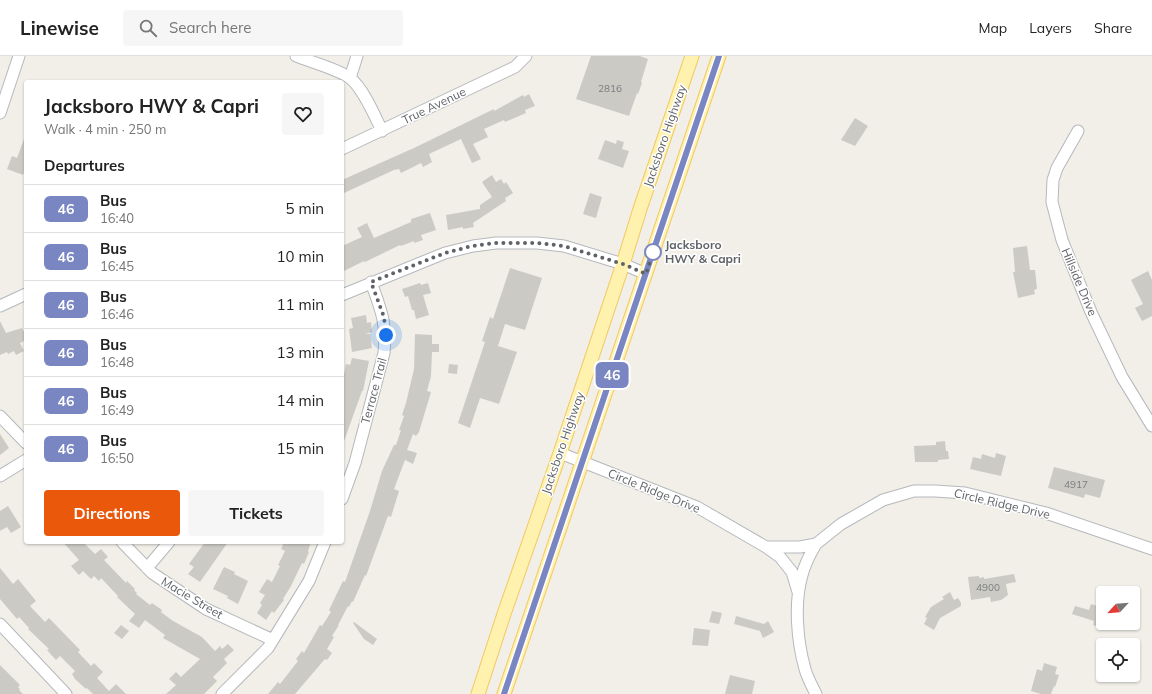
<!DOCTYPE html>
<html lang="en">
<head>
<meta charset="utf-8">
<style>
  body { margin:0; font-family:Mulish,sans-serif; background:#f6f6f6; color:#222; height:100vh; display:flex; flex-direction:column; font-size:15px; white-space:nowrap }
  * { box-sizing:border-box; margin:0 }
  p { font-size:13px; color:#767676 }
  .icon { flex:none; width:22px; height:22px; fill:none; stroke:currentColor; stroke-width:2; stroke-linecap:round; stroke-linejoin:round }
  .map { position:relative; flex:1; overflow:hidden }
  .drawer { position:absolute; left:24px; top:24px; width:320px; height:464px; display:flex; flex-direction:column; background:#fff; border-radius:4px; box-shadow:0 1px 3px #0004 }
  .drawer>* { flex:none }
  .badge { padding:0 8px; border-radius:6px; font-size:14px; line-height:26px }
  .needle { width:26px; rotate:244deg }
  .controls { position:absolute; left:1096px; top:530px; display:grid; gap:8px }
  .controls a { display:grid; place-items:center; width:44px; height:44px; border-radius:4px; background:#fff; box-shadow:0 1px 3px #0004; font-size:20px }
  .you { position:absolute; width:20px; height:20px; margin:-10px; border:3px solid #fff; border-radius:50%; background:#1a73e8; box-shadow:0 0 0 6px #1a73e833 }
  .map>.badge { position:absolute; translate:-50% -50%; box-shadow:0 0 0 2px #fff }
  h2 { padding:0 20px; font-size:15px; line-height:36px }
  .round { display:grid; place-items:center; flex:none; width:42px; height:42px; border-radius:4px; background:#f6f6f6 }
  .head { display:flex; align-items:center; justify-content:space-between; height:68px; padding:0 20px }
  h1 { font-size:19px; font-weight:700; line-height:30px }
  .action { display:flex; gap:8px; margin-top:auto; padding:8px 20px }
  .action a { flex:1; height:46px; border-radius:4px; background:#ea580c; color:#fff; font-size:16px; font-weight:700; line-height:46px; text-align:center }
  .action a+a { background:#f6f6f6; color:#222 }
  ul { padding:0; list-style:none }
  li { display:flex; align-items:center; gap:12px; height:48px; padding:0 20px; border-top:1px solid #e0e0e0 }
  li div { flex:1 }
  li b { display:block; font-size:15px }
  li em { font-style:normal }
  li .badge { min-width:44px; font-weight:700; text-align:center }
  header { display:flex; align-items:center; gap:24px; box-sizing:border-box; height:56px; padding:0 20px; background:#fff; border-bottom:1px solid #e0e0e0 }
  header strong { font-size:19px }
  nav { display:flex; gap:22px; margin-inline-start:auto; font-size:14px }
  .search { width:280px; height:36px; background:#f6f6f6; display:flex; align-items:center; gap:10px; box-sizing:border-box; padding:0 14px; border-radius:4px; color:#767676; font-size:15px }
  .map>svg:first-child { display:block }
  .building { fill:#cccac5 }
  .lines { fill:none; stroke-linecap:round; stroke-linejoin:round }
  .minor-casing { stroke:#b5b8bc; stroke-width:13 }
  .major-casing { stroke:#f2c960; stroke-width:15 }
  .minor { stroke:#fff; stroke-width:11 }
  .major { stroke:#fff2af; stroke-width:13 }
  .line-casing { stroke:#fff; stroke-width:9 }
  .line { stroke:#7986c2; stroke-width:6 }
  .walk { stroke:#5f6368; stroke-width:4; stroke-dasharray:0 7.2 }
  .stop-dot { fill:#fff; stroke:#7986c2; stroke-width:2 }
  .labels { text-anchor:middle; stroke-width:3; stroke-linejoin:round; paint-order:stroke }
  .number-label { font-size:10px; fill:#7a7d7f }
  .street-label { font-size:12px; fill:#5f6368; stroke:#fff }
  .stop-label { font-size:12px; font-weight:bold; fill:#5f6368; stroke:#fff; text-anchor:start }
</style>
</head>
<body>
<header>
<strong>Linewise</strong>
<div class="search"><svg class="icon" aria-label="search" viewBox="0 0 24 24"><circle cx="10" cy="10" r="6"/><path d="M15 15l6 6"/></svg>Search here</div>
<nav><a>Map</a><a>Layers</a><a>Share</a></nav>
</header>
<div class="map">
<svg width="1152" height="638" viewBox="0 0 1152 638">
  <rect width="100%" height="100%" fill="#f1efe8"/>
  <!-- building -->
  <path class="building" d="M591,0H640L648,3L641,26L642,27L638,38L637,37L629,60L576,43Z
    M529,38L535,50L525,54L526,57L505,66L504,64L484,73L488,81L473,88L481,103L472,107L461,83L429,98L432,106L423,111L421,107L401,117L399,113L394,114L344,137L342,132V124L414,92L494,53V55L523,39L524,41Z
    M855,62L868,70L855,90L841,84Z
    M25,80L26,111L23,119L7,113L12,100L17,102Z
    M605,84L616,88L617,84L624,86L622,93L629,95L623,112L598,103Z
    M492,119L496,126L501,123L504,128L506,126L513,137L505,142L506,145L473,167L474,171L463,173V171L448,174L446,159L480,153V149L492,141L482,126Z
    M590,137L602,141L596,162L583,158Z
    M430,157L436,174L421,179L423,184L414,187V185L401,190L400,189L365,206L364,205L342,216V190L362,181L357,172L367,167L374,182L411,166V163Z
    M1027,190L1030,214H1035L1037,233L1034,234L1035,238L1018,242L1013,216H1015L1013,192Z
    M510,212L542,222L525,274L505,268L498,290L517,296L499,348L480,342L470,372L458,367L485,286L482,285L490,261L493,263Z
    M1148,215L1152,224V260L1142,265L1135,252L1143,248L1131,224Z
    M420,227L421,229L428,227L431,237L423,239L429,259L416,263L414,254H412L408,240L405,241L402,233Z
    M366,259L367,267L371,266L372,276L365,278H370L372,292L352,296L349,273L353,272L351,262Z
    M0,265L6,277L22,272L26,280V284L20,287L24,295L16,299L14,295L8,298L7,296L0,299Z
    M415,278L432,279V288H439V296H432L431,320L427,335L431,336L419,376L416,380L413,378L407,394L417,397L413,408L405,404L394,433L399,435L391,461L388,460L366,520L365,519L353,546L352,545L349,551L348,550L338,569H339L332,580L334,581L327,593L332,597L327,604L325,603L295,638H268L278,626L280,628L298,605L296,603L302,595L304,597L320,569L322,570L331,556L329,554L343,525L345,526L370,455L382,415L394,389H396L401,374H399L404,360L402,359L406,347L414,313Z
    M352,302L369,305L363,335H362L343,388H342V329L346,308L350,309Z
    M449,308L458,309L457,318L448,317Z
    M0,378L9,392L0,399Z
    M945,385L946,395H948L949,403L938,404V406H915L914,390L936,389V386Z
    M996,397L1006,400L1001,420L970,413L973,401L981,403L982,398L995,402Z
    M1054,411L1105,424L1100,442L1085,438L1084,442L1048,432Z
    M8,450L21,471L11,477L7,471L0,475V455Z
    M63,486H83L95,498L101,493L108,501L104,504L126,527L127,525L135,533L134,534L137,537L136,538L150,549L152,547L162,554L161,556L173,565L202,581L215,595L220,590L222,593L228,588L234,594L224,603L227,607L213,621L217,625L204,638H166L176,629L169,623L176,616L181,621L200,603L163,582L165,579L145,564L139,572L129,565L135,558L117,541L118,540L101,522L99,525L94,520L91,523L83,515L79,519L71,510L79,504Z
    M205,486H228L200,526L188,518L194,511L189,508Z
    M284,486H311L308,495L309,496L304,508L302,507L291,530L283,543L284,544L274,557L272,555L266,564L257,557L262,549L260,547L265,539L259,536L267,523L272,526L280,510L278,509L285,495L281,493Z
    M224,511L235,516L234,518L248,525L238,548L227,542L228,540L213,533Z
    M0,512L13,528L18,523L36,545L30,550L45,566L49,562L80,594L78,596L91,610L94,607L103,616L97,622L109,635L116,628L126,638H93L87,632L86,633L75,623L72,618L75,615L60,600L56,604L47,594L49,593L28,573L29,572L19,561L17,563L0,543Z
    M1014,518L1016,526L1006,528L1008,539L1001,544L991,546L990,541L971,544L968,521L979,520V522L984,521V523Z
    M950,536L954,544L958,542L961,547V550L940,562L934,574L924,568L927,562L925,561L931,551L944,543L942,541Z
    M1091,548L1103,552V572L1093,569L1094,565L1072,558L1075,550L1089,554Z
    M712,555L722,557L719,568L709,566Z
    M736,560L764,568L768,565L774,576L763,582L760,575L734,568Z
    M354,566L377,583L373,589L364,583L353,567Z
    M121,569L129,575L122,583L114,577Z
    M694,572L710,574L708,590L692,589Z
    M1044,607L1057,611L1055,618L1059,619L1055,631L1054,630L1051,638H1041L1031,635L1037,613L1042,615Z
    M0,609L20,629L18,631L20,633L19,634L23,638H0Z
    M730,619L755,625L752,638H725Z"/>
  <g class="lines">
    <!-- minor casing -->
    <g class="minor-casing">
      <path id="minor" d="M296,0C311,6 338,13 350,22C363,32 375,60 382,75
        M350,22L357,0
        M0,57L19,0
        M1078,75L1057,112L1053,124L1052,146L1062,184L1091,256L1122,321L1152,370
        M342,93L515,11L526,0
        M342,239L445,197L473,190L496,187H537L564,190L623,208L646,218
        M0,250L26,238
        M0,360L26,387
        M560,397L697,451L766,491L780,501L792,516L798,536
        M0,420L26,404
        M342,443L355,407L384,297C387,267 381,254 371,226
        M122,486L152,517L206,553L273,584
        M816,488C810,498 805,508 802,519C794,547 797,585 805,613C807,621 812,630 816,638
        M766,491H800L816,488L841,468L883,444L914,435H935L965,437L1046,457L1152,493
        M147,512L169,486
        M0,568L66,638
        M222,638L268,592L309,525L325,486"/>
    </g>
    <!-- major casing -->
    <g class="major-casing">
      <path id="major" d="M478,638L504,558L560,397L623,208L640,153L692,0
        M504,638L719,0"/>
    </g>
    <!-- minor -->
    <use href="#minor" class="minor"/>
    <!-- major -->
    <use href="#major" class="major"/>
  </g>
  <g class="lines">
    <!-- line casing -->
    <g class="line-casing">
      <path id="line" d="M504,638L719,0"/>
    </g>
    <!-- line -->
    <use href="#line" class="line"/>
    <!-- walk -->
    <path class="walk" d="M386,279L384,261L371,226L445,197L472,190L496,187H537L564,190L623,208L646,218L655,190L653,196"/>
  </g>
  <!-- markers -->
  <circle class="stop-dot" cx="653" cy="196" r="8"/>
  <g class="labels">
    <!-- number labels -->
    <g class="number-label">
      <text x="610" y="36">2816</text>
      <text x="1076" y="432">4917</text>
      <text x="988" y="535">4900</text>
    </g>
    <!-- street labels -->
    <g class="street-label">
      <text transform="translate(434 50) rotate(-26)" y="4">True Avenue</text>
      <text transform="translate(665 80) rotate(-71)" y="4">Jacksboro Highway</text>
      <text transform="translate(1079 226) rotate(67)" y="4">Hillside Drive</text>
      <text transform="translate(374 335) rotate(-75)" y="4">Terrace Trail</text>
      <text transform="translate(563 387) rotate(-71)" y="4">Jacksboro Highway</text>
      <text transform="translate(654 435) rotate(22)" y="4">Circle Ridge Drive</text>
      <text transform="translate(1002 448) rotate(13)" y="4">Circle Ridge Drive</text>
      <text transform="translate(192 542) rotate(31)" y="4">Macie Street</text>
    </g>
    <!-- stop labels -->
    <g class="stop-label">
      <text x="665" y="193">Jacksboro<tspan x="665" dy="14">HWY &amp; Capri</tspan></text>
    </g>
  </g>
</svg>
<div class="controls">
<a><svg class="needle" viewBox="-14 -14 28 28"><path d="M0-13l5 13h-10z" fill="#e53935"/><path d="M0 13l5-13h-10z" fill="#767676"/></svg></a>
<a><svg class="icon" aria-label="locate" viewBox="0 0 24 24"><circle cx="12" cy="12" r="6"/><path d="M12 2v4M12 18v4M2 12h4M18 12h4"/></svg></a>
</div>
<div class="you" style="left:386px;top:279px"></div>
<b class="badge" style="left:612px;top:319px;background:#7986c2;color:#fff">46</b>
<section class="drawer">
<div class="head"><div><h1>Jacksboro HWY &amp; Capri</h1><p>Walk · 4 min · 250 m</p></div><a class="round"><svg class="icon" aria-label="heart" viewBox="0 0 24 24"><path d="M12 20l-8-8c-3-5 5-10 8-4 3-6 11-1 8 4z"/></svg></a></div>
<h2>Departures</h2>
<ul>
<li><span class="badge" style="background:#7986c2;color:#fff">46</span><div><b>Bus</b><p>16:40</p></div><em>5 min</em></li>
<li><span class="badge" style="background:#7986c2;color:#fff">46</span><div><b>Bus</b><p>16:45</p></div><em>10 min</em></li>
<li><span class="badge" style="background:#7986c2;color:#fff">46</span><div><b>Bus</b><p>16:46</p></div><em>11 min</em></li>
<li><span class="badge" style="background:#7986c2;color:#fff">46</span><div><b>Bus</b><p>16:48</p></div><em>13 min</em></li>
<li><span class="badge" style="background:#7986c2;color:#fff">46</span><div><b>Bus</b><p>16:49</p></div><em>14 min</em></li>
<li><span class="badge" style="background:#7986c2;color:#fff">46</span><div><b>Bus</b><p>16:50</p></div><em>15 min</em></li>
</ul>
<div class="action"><a>Directions</a><a>Tickets</a></div>
</section>
</div>
</body>
</html>
